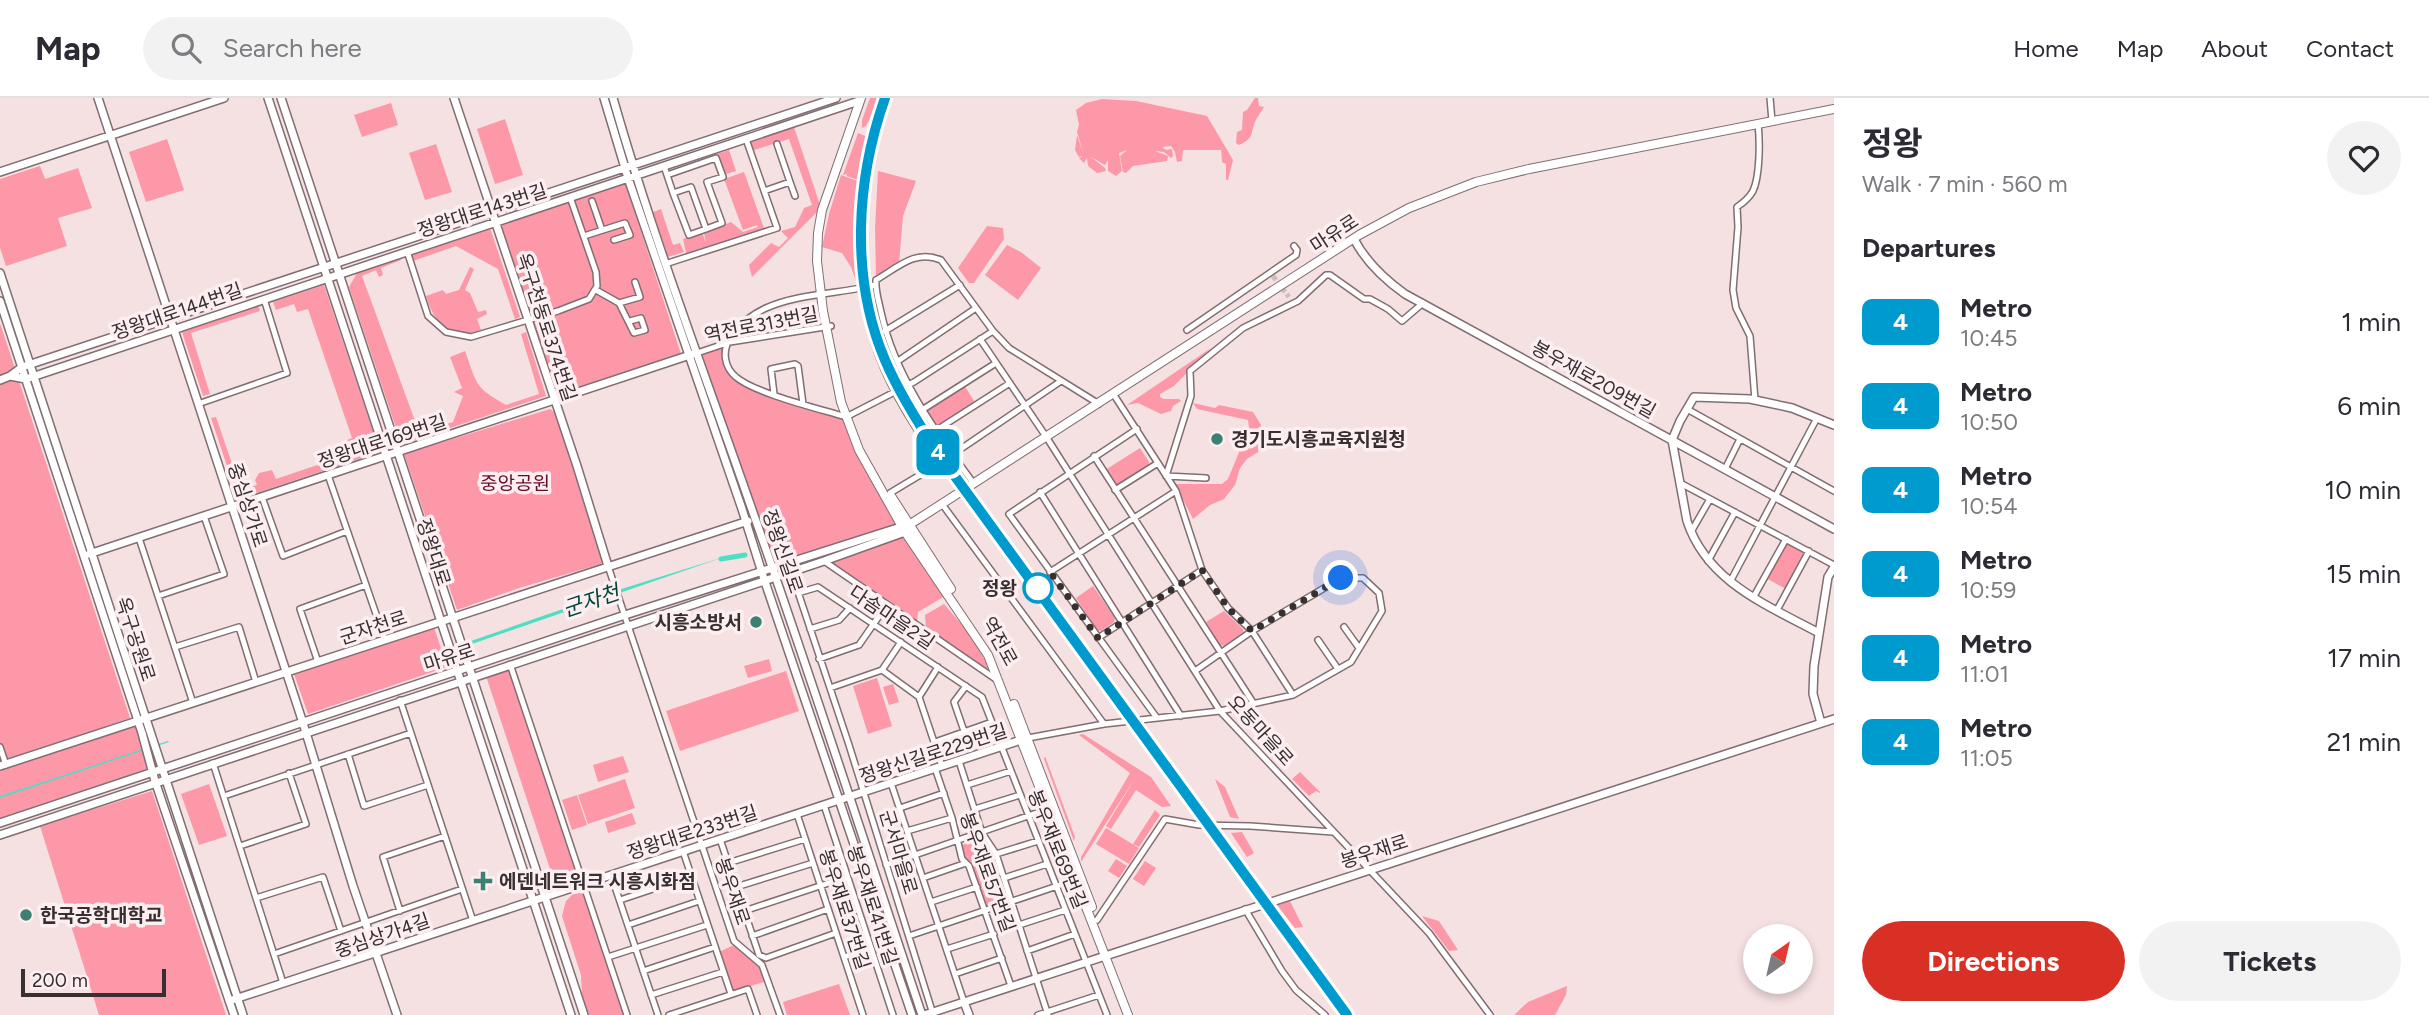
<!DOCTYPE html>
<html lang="en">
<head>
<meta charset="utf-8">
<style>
  body { margin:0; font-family:Figtree,"Noto Sans KR",sans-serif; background:#f2f2f3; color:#2b2b33; height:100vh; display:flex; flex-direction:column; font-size:26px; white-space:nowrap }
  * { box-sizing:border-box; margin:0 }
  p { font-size:23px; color:#7c7c81 }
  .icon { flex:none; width:38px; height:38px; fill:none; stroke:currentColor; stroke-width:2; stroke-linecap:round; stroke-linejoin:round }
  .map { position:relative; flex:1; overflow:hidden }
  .sheet { display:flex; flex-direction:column; background:#fff; width:595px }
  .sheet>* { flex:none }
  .badge { padding:0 14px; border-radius:10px; font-size:24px; line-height:46px }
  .needle { width:46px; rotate:34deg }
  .buttons { position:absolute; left:1743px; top:826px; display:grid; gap:14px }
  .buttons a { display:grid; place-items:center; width:70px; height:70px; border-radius:50%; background:#fff; box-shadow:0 4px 10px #0003; font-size:35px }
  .scale { position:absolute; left:21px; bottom:18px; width:145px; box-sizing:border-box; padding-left:7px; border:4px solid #372f30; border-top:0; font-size:19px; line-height:24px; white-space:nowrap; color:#372f30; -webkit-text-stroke:5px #fdeff1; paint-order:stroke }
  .you { position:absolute; width:35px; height:35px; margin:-18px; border:5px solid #fff; border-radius:50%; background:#1a73e8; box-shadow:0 0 0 10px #1a73e833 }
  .map>.badge { position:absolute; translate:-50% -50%; box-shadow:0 0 0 4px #fff }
  h2 { padding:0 28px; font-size:26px; line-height:63px }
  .round { display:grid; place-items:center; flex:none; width:74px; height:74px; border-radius:37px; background:#f2f2f3 }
  .headline { display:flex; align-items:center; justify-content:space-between; height:119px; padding:0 28px }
  h1 { font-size:33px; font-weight:700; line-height:52px }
  .cta { display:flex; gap:14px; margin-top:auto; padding:14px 28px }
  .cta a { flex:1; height:80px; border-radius:42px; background:#d93025; color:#fff; font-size:28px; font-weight:700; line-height:80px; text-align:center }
  .cta a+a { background:#f2f2f3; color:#2b2b33 }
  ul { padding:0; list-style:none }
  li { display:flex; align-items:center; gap:21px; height:84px; padding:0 28px }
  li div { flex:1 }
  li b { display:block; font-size:26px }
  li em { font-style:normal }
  li .badge { min-width:77px; font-weight:700; text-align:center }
  header { display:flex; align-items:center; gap:42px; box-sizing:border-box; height:98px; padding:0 35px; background:#fff; border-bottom:2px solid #e1e1e2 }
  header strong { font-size:33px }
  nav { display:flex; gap:38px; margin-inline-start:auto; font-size:24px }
  .search { width:490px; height:63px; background:#f2f2f3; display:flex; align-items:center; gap:18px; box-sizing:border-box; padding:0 24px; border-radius:38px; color:#7c7c81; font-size:26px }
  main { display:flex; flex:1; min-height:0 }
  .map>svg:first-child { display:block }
  .green { fill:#fc98a8 }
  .water { fill:#4edec3 }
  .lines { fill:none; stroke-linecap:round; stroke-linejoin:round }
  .canal { stroke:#4edec3; stroke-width:5 }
  .minor-tunnel { stroke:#cfbdbe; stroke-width:5; stroke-dasharray:5 2.5; stroke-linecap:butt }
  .minor-casing { stroke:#816e71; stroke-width:8 }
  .tertiary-casing { stroke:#816e71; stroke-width:10 }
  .secondary-casing { stroke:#816e71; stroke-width:10 }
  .minor { stroke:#fff; stroke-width:5 }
  .tertiary { stroke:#fff; stroke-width:7 }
  .secondary { stroke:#fff; stroke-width:8 }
  .rail { stroke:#4f4547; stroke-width:2; stroke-dasharray:9 9; stroke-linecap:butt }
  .line-casing { stroke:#fff; stroke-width:16 }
  .line { stroke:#009bce; stroke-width:10 }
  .walk { stroke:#372f30; stroke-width:7; stroke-dasharray:0 12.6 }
  .poi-dot { fill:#3d7f71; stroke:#fdeff1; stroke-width:2.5 }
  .stop-dot { fill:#fff; stroke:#009bce; stroke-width:3.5 }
  .labels { text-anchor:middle; stroke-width:7; stroke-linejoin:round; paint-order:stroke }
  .street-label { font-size:19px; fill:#372f30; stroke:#fdeff1 }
  .poi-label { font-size:19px; font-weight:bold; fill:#372f30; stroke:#fdeff1; text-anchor:start }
  .park-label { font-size:19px; fill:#690929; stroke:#fdeff1 }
  .stop-label { font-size:19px; font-weight:bold; fill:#372f30; stroke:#fdeff1; text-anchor:end }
  .water-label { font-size:21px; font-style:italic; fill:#004338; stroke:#fdeff1 }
</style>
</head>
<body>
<header>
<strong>Map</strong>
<div class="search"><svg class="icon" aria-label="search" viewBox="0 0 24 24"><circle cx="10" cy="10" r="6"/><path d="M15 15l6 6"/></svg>Search here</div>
<nav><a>Home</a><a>Map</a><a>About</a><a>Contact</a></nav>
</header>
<main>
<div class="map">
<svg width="1834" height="917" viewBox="0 0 1834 917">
  <rect width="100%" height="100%" fill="#f5e0e2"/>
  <!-- green -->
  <path class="green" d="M870,0H880L866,28L862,30V22Z
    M1255,0H1258L1259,8L1264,9C1261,14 1257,19 1255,24C1250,37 1254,40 1239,47L1236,45L1237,34L1242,32L1243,14L1247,12Z
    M1102,1L1136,3L1207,18L1233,62L1228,82H1226V66L1222,64L1221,48V52H1183L1182,63L1177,64L1175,54L1171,48L1162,49L1166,52L1172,51L1173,58L1171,60L1164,54L1155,53L1168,58L1167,63L1133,68L1126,75L1123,74L1120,58L1127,52L1119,55L1122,73L1116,78L1108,73V62L1105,67L1091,59L1105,70L1106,73L1097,75L1088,68L1087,60L1084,65L1079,60L1083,58L1079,59L1075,52L1077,37L1084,57L1077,34L1079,27L1076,12L1086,5Z
    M391,5L398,27L362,39L354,17Z
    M505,21L523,77L495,86L477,31Z
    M794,29L821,110L752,179L749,167L771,145L779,149L788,140L781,133L795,129L804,110L812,107L789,41L751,53L748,45Z
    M858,35L870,40L861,83L847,78V76L843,77Z
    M167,41L184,92L146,104L129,54Z
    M436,46L452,94L425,102L409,55Z
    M729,52L736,73L723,77L717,56Z
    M40,68L45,81L78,70L92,110L58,120L67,148L6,168L0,150V81Z
    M878,73L916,83L903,118L899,166L876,178L875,130Z
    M744,74L765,133L687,159L683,141L702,134L706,145L704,135L731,124L743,134L758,129L757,127L743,132L724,81Z
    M841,77L860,84L858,150L862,185L856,183L851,169L842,155L822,149L829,116Z
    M625,84L681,256L558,296L501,126Z
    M661,111L673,147L680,145L684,154L668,159L653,114Z
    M987,128L1003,130L1004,141L974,185H969L958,170Z
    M490,130L520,219L515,221L498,171L456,148L413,163L411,156Z
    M1007,147L1021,154L1041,170L1018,202L985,177Z
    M400,159L401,162L381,170L383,177L379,179L376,172L362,178L415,323L425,320L429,332L453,324L463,298L454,294L462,290L450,259L465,253C477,286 474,289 506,307L539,296L521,236L526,234L546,298L411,343L398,336L349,189L357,175Z
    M470,169L474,171L465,192L470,195L478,214L486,212L487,216L477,221L481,232C451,244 434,225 426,198L443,192L446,196L459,192Z
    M324,187L377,345L374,356L238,401L211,320L216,319L241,392L257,387L255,382L259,375L272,372L276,381L347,357L342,344L352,340L308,211L297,214L294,206L276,212L273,204Z
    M258,207L260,213L191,235L210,296L203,298L181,231Z
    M0,225L130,620L0,665Z
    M724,249C722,267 730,277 744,286L844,321L899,426L774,466L701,256Z
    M1211,250L1174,288L1160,296V299L1164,301H1179L1181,303L1173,308L1171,313L1161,316L1138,305L1127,307Z
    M964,287L976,306L938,330L924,313Z
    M1193,305L1215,310L1219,307L1253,314L1261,327L1264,337L1258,354L1247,361L1240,370L1235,387L1224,401L1210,407L1193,421L1175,386H1222L1228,381L1249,330L1248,322L1197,311Z
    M550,311L556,315L604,461L601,466L519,490L457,512L404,356Z
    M1140,350L1149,364V367L1118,387H1114L1105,372Z
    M904,438L945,498L918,514L917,525L829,464Z
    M1788,444L1804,453L1805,457L1786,491L1766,480L1785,445Z
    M1093,488L1115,520L1114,524L1101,533L1097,532L1076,500Z
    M944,506L969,535L993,576L926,530L925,517Z
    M1224,513L1243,531L1244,535L1224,548L1220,547L1206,524Z
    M434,529L447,569L308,616L294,576Z
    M769,561L772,573L748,580L744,568Z
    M510,570L580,781L556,789L486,578Z
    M786,573L799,613L680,653L666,613Z
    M877,580L892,628L868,636L853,588Z
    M893,586L899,604L889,607L883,589Z
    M137,623L153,674L0,724V668Z
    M1083,636L1151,679L1171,708L1162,709L1136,692L1111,731L1106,728L1137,677L1081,764V759L1130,675L1079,637Z
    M623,658L629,674L598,684L593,667Z
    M1045,658L1075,739L1074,743L1044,661Z
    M1300,674L1320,694V695L1316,693L1309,698L1292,681Z
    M625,681L635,710L588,726L578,697Z
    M1215,681L1225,689L1239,721L1230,719Z
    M209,686L227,738L199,747L181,696Z
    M152,693L226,917H99L40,728Z
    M577,697L587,727L572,732L562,702Z
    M1155,712L1160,717L1139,749L1133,746Z
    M632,715L636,726L608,735L605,724Z
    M1106,730L1139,750L1129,766L1096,746Z
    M1242,734L1254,755L1247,759L1231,735Z
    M979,739L993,758L1008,799L1006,803L985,808L972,767L963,760L960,748Z
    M1116,761L1127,768L1119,780L1108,773Z
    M1145,763L1156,770L1144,788L1133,781Z
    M583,793L624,917H589L582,897L581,877L562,818L566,803L572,797Z
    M1290,803L1303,829L1295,830L1276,806Z
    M1422,818L1439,823L1458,852L1449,853Z
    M734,847L761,870L764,884L734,893L731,892L719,854Z
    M839,886L850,917H787L783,904Z
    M1567,888L1566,897L1555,917H1514L1528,904Z"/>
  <!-- water -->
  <path class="water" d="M724,459L443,556L442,553L615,493Z
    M168,643L169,644L0,700V698Z"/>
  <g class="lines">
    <!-- canal -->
    <path class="canal" d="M721,461L745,457"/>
    <!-- minor-tunnel -->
    <path class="minor-tunnel" d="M1273,178L1289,199"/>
    <!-- minor casing -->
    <g class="minor-casing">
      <path id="minor" d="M1770,0L1772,23
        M664,68L673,95L691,89L706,131L689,137L673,95
        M667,77L716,60L723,79L707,84L722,125L706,131
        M790,84L795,98
        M764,93L790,84L777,46
        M592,103L602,132
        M584,138L625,125L630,137L614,142
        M407,153L428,218L446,234L471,239L558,213L589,201L597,188L596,174L570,99
        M665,166L777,130L746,41
        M875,187C840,196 800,195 766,210C750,217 739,227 730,241C722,253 724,269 736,279C754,295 820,311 846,319L914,284L993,233
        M862,191C866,208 869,227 874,244C887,287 914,329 940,365
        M596,192L619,205L640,199L635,184
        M619,205L634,235L645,232L641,220L630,223
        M1187,232L1296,157L1297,152L1294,148
        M885,233L960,187
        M980,241L1047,340L1220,613L1429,835L1490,917
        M697,255L730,244L831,228
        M898,263L976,210
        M774,296L771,271L795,266L798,268L803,306
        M1114,297L1176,393L1202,472L1228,510L1252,533L1293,597
        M1755,302L1750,238L1736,210L1733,192L1738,129L1737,109C1743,105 1749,100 1753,93C1760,78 1760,43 1758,26
        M198,306L287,275L264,201
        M1687,311L1834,393
        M922,312L996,265
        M1137,331L1009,416L1157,620
        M935,333L1010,285
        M1094,358L1254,606
        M1725,371L1740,341
        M328,377L385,542
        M1206,380L1166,378L1191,298L1190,273L1243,230L1298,203L1326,177H1330L1364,201H1370L1388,211L1402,223L1423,205
        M974,386C936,334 895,279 881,214C879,204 875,193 876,182C898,169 916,151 941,162L993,233L1009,250L1099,306
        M1682,386L1834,467
        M1115,392L1158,365
        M1040,394L1181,618
        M890,395L940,365L1061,283
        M262,399L283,458L347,433
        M942,406L1104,626
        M1691,434L1710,401
        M139,440L193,605
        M824,463L997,582
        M1708,463L1735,414
        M608,468L734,843L762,867L780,917
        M791,473L849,647L933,916
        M1050,474L1176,393
        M1730,484L1817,320
        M798,495L818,489L982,599L1107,917
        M158,498L224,476L204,418
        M1753,500L1786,441
        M1777,512L1809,453
        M1344,529L1359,550
        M810,531L839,522L850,510
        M1098,540L1202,472
        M1318,542L1338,571
        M175,549L239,529L256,584
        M819,561L859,547L886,508
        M318,564L300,511L366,487
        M510,566L627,917
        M882,572L901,544
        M830,590L882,572L919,599L942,668
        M919,599L938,569
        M400,602L473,823
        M964,633L954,604L966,588
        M1028,640L1104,626L1220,613L1293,597L1351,564L1382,513L1379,495L1363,480H1341L1252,533L1195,573
        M935,644L992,624
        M0,649L6,667
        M348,656L364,708L428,687
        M959,663L982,735L996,756L1048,917
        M213,665L283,885
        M935,670L952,720L962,761L969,768L1011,888
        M891,685L964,904
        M967,687L1011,673
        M224,698L411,635
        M824,707L893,917
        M900,710L944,695
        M975,711L1020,697
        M797,716L863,917
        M907,733L952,720
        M720,741L759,857L766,860L836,835
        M240,748L306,726L289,675
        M683,753L731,896
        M996,756L1038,743
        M728,765L805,741
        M886,767L1048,711
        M611,777L658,917
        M923,780L966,765
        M1004,780L1047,766
        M736,789L813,765
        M256,800L323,779L341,833
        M620,802L692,778
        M931,804L977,789
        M1245,811L1282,873L1296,892L1325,917
        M400,813L383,759L445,738
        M744,813L847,779
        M1097,822L1165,721L1199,727L1250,728L1333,734
        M628,827L699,803
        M1019,827L1065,812
        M752,838L828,811
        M909,838L1075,782
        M947,851L994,836
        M1027,853L1075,836
        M274,856L462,791
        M608,859L707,827
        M844,859L871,850
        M643,873L715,849
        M955,876L1002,860
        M651,897L723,874
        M669,917L748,891L757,917
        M1038,917L1099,897"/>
    </g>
    <!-- tertiary casing -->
    <g class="tertiary-casing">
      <path id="tertiary" d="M98,0L303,625L353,788L397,917
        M268,0L571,917
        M281,0L584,917
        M454,0L577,368L608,468
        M604,0L628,80L742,411L764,481L912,917
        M613,0C652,137 703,271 750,406C810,575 865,747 922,917
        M0,74L224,0
        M1354,141C1366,164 1384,181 1405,196L1834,431
        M0,175L243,917
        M0,203L142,635L155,683L234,917
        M10,278L26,281L859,3
        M0,282L10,278L22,269L836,0
        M89,456L693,256
        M1819,535C1767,507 1707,484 1687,423L1672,342L1680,323L1694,299L1750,301L1792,310L1834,327
        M1821,625L1813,596L1814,568L1828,479L1834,469
        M0,668L748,423
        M0,725L625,517L907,427
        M0,737L824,463L905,434L907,430
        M229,903L1027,640
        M964,904L969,917
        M924,917L1834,621"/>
    </g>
    <!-- secondary casing -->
    <g class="secondary-casing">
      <path id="secondary" d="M861,0L822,112L818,135L817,163L823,213L841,304L859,352L905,434L988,557L1128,917
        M891,398L951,491
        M909,427L1359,137L1409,110L1476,84L1529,71L1834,11
        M1014,606L1092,809"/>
    </g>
    <!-- minor -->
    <use href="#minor" class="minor"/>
    <!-- tertiary -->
    <use href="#tertiary" class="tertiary"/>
    <!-- secondary -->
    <use href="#secondary" class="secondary"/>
    <!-- rail -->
    <path class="rail" d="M889,0C849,105 859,221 917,318C938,352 964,385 987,418L1352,917"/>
  </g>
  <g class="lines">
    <!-- line casing -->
    <g class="line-casing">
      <path id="line" d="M885,0C856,82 850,180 885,262C899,295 918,325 938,355L1347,917"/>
    </g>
    <!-- line -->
    <use href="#line" class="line"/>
    <!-- walk -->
    <path class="walk" d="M1038,490L1050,474L1098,540L1202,472L1228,510L1252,533L1341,480"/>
  </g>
  <!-- markers -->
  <g class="poi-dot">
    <circle cx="1217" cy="341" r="7"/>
    <circle cx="756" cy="524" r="7"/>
    <path d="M479.5 772.5h7v7h7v7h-7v7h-7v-7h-7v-7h7z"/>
    <circle cx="26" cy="817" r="7"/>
  </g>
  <circle class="stop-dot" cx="1038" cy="490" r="14"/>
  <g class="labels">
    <!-- street labels -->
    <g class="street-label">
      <text transform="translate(482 112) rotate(-18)" y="7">정왕대로143번길</text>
      <text transform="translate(1334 135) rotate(-33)" y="7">마유로</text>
      <text transform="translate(177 213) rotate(-19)" y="7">정왕대로144번길</text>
      <text transform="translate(761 226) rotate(-11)" y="7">역전로313번길</text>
      <text transform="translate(547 229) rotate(72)" y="7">옥구천동로374번길</text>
      <text transform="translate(1594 281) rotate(29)" y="7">봉우재로209번길</text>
      <text transform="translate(382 343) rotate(-18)" y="7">정왕대로169번길</text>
      <text transform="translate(248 407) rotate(72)" y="7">중심상가로</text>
      <text transform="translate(783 453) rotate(71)" y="7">정왕신길로</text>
      <text transform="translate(434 454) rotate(72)" y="7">정왕대로</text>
      <text transform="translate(892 519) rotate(34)" y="7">다솜마을2길</text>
      <text transform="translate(373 529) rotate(-18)" y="7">군자천로</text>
      <text transform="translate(136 541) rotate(72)" y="7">옥구공원로</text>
      <text transform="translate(1000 543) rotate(61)" y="7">역전로</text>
      <text transform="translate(449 559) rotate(-18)" y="7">마유로</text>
      <text transform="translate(1261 632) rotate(48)" y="7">오동마을로</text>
      <text transform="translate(933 655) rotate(-18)" y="7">정왕신길로229번길</text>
      <text transform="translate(692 734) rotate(-18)" y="7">정왕대로233번길</text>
      <text transform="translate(1058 751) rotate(68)" y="7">봉우재로69번길</text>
      <text transform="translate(1374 753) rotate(-18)" y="7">봉우재로</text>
      <text transform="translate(899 754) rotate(73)" y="7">군서마을로</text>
      <text transform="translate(988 774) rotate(70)" y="7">봉우재로57번길</text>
      <text transform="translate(733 793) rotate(71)" y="7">봉우재로</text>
      <text transform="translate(873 807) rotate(72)" y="7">봉우재로41번길</text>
      <text transform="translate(845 811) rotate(72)" y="7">봉우재로37번길</text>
      <text transform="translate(382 837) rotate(-19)" y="7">중심상가4길</text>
    </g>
    <!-- poi labels -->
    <g class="poi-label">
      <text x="1231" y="348">경기도시흥교육지원청</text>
      <text x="742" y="531" text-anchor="end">시흥소방서</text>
      <text x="499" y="790">에덴네트워크 시흥시화점</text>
      <text x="40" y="824">한국공학대학교</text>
    </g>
    <!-- park labels -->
    <g class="park-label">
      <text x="515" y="392">중앙공원</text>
    </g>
    <!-- stop labels -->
    <g class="stop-label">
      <text x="1017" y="497">정왕</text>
    </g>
    <!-- water labels -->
    <g class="water-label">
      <text transform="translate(591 503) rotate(-19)" y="7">군자천</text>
    </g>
  </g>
</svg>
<div class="buttons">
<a><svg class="needle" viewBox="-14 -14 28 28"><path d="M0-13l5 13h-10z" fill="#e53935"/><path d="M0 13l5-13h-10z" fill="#7c7c81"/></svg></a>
</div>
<div class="scale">200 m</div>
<div class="you" style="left:1341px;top:480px"></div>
<b class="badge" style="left:938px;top:354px;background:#009bce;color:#fff">4</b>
</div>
<section class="sheet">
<div class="headline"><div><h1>정왕</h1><p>Walk · 7 min · 560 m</p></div><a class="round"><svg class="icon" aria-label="heart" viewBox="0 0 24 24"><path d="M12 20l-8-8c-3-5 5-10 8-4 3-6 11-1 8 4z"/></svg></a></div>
<h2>Departures</h2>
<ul>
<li><span class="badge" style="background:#009bce;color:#fff">4</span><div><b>Metro</b><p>10:45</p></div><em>1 min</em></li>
<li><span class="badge" style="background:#009bce;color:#fff">4</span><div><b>Metro</b><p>10:50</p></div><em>6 min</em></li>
<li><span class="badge" style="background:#009bce;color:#fff">4</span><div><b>Metro</b><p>10:54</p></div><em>10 min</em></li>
<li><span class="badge" style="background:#009bce;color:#fff">4</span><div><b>Metro</b><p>10:59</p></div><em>15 min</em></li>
<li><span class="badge" style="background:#009bce;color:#fff">4</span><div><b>Metro</b><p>11:01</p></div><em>17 min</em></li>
<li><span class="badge" style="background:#009bce;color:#fff">4</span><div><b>Metro</b><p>11:05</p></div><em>21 min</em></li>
</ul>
<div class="cta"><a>Directions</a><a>Tickets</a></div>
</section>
</main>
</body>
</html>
